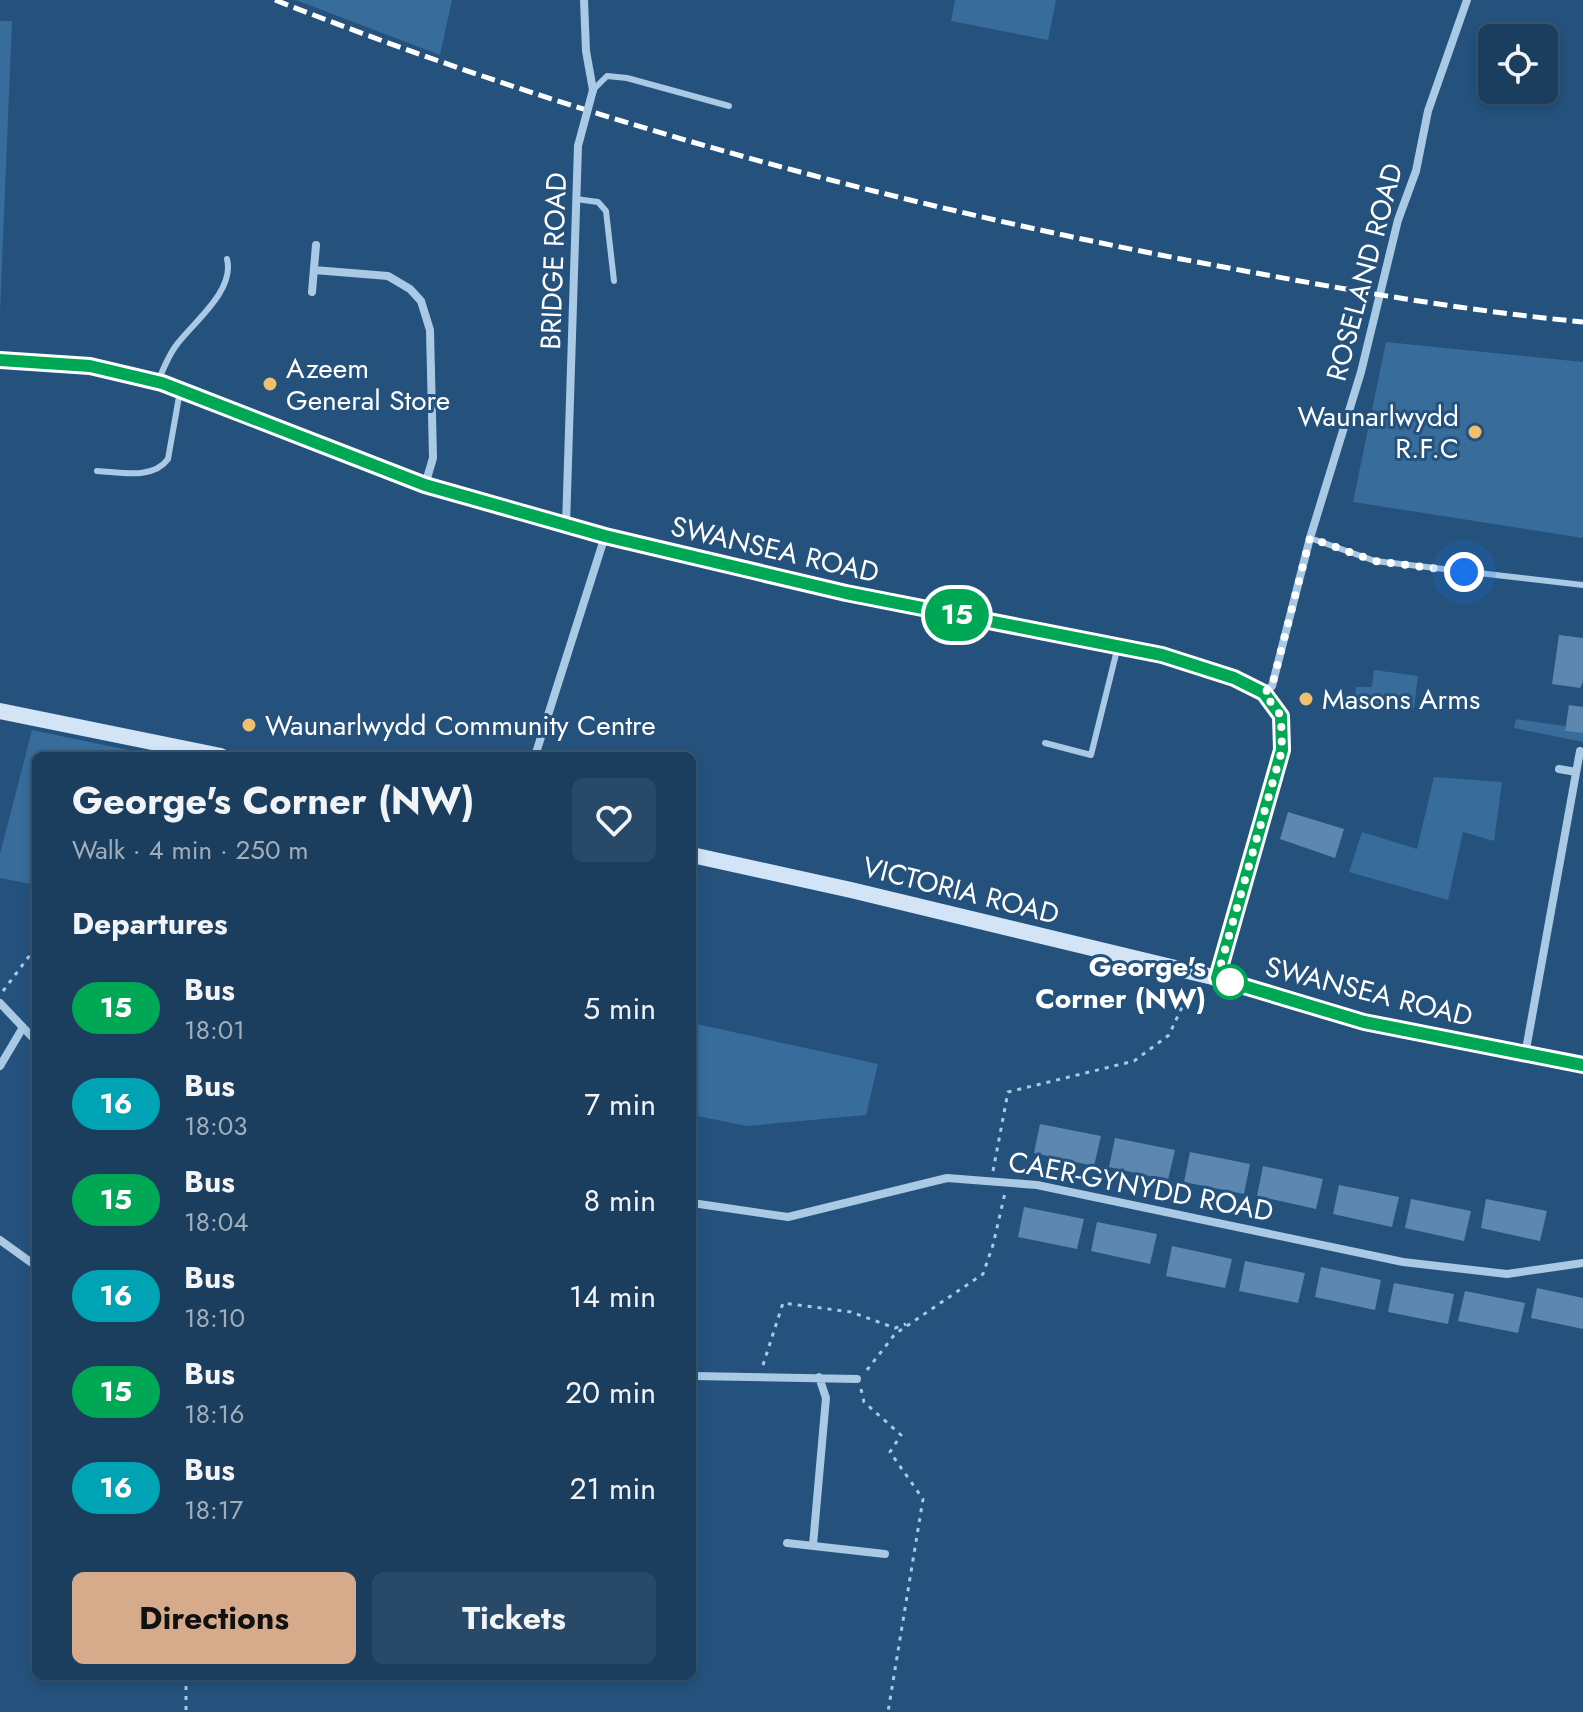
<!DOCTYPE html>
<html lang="en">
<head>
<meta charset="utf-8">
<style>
  body { margin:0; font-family:Jost,sans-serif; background:#284967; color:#f1f3f6; height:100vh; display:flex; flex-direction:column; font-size:30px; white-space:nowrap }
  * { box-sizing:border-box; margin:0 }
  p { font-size:26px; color:#a0aebc }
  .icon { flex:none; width:44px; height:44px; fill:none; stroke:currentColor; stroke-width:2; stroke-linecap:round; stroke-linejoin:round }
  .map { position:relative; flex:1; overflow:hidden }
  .panel { position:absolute; left:32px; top:752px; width:664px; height:928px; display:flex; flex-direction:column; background:#1b3e5e; border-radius:12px; box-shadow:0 4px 12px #0003,0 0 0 2px #395773 }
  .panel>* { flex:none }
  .badge { padding:0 16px; border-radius:26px; font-size:28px; line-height:52px }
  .buttons { position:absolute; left:1478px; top:24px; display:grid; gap:16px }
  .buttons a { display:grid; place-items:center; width:80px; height:80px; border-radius:12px; background:#1b3e5e; box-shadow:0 4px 12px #0003,0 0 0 2px #395773; font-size:40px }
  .you { position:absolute; width:40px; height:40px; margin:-20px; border:6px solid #fff; border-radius:50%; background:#1a73e8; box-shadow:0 0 0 12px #1a73e833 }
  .map>.badge { position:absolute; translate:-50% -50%; box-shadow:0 0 0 4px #fff }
  h2 { padding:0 40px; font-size:30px; line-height:72px }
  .round { display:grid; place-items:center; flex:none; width:84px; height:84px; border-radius:12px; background:#284967 }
  .overview { display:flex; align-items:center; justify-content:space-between; height:136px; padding:0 40px }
  h1 { font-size:38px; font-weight:700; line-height:60px }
  .cta { display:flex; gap:16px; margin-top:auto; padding:16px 40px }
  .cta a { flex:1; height:92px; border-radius:12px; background:#d6ab8b; color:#111; font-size:32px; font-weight:700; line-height:92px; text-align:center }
  .cta a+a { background:#284967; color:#f1f3f6 }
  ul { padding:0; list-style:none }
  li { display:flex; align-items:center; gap:24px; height:96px; padding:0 40px }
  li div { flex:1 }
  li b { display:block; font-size:30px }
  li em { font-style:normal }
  li .badge { min-width:88px; font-weight:700; text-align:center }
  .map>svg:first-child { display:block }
  .green { fill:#376c9b }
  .building { fill:#5d87ae }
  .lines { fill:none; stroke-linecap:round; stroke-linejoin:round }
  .path { stroke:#a9c9e5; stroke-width:3; stroke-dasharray:4 6; stroke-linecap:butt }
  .lane { stroke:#a9c9e5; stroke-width:6 }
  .street { stroke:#a9c9e5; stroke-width:8 }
  .secondary { stroke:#d2e4f5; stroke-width:16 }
  .rail { stroke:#fff; stroke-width:5; stroke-dasharray:14 6; stroke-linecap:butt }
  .street-bridge { stroke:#a9c9e5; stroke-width:8 }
  .line-casing { stroke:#fff; stroke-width:18 }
  .line { stroke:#00a754; stroke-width:12 }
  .walk { stroke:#fff; stroke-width:8; stroke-dasharray:0 14.4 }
  .poi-dot { fill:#f0c06c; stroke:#24527d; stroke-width:3 }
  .stop-dot { fill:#fff; stroke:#00a754; stroke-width:4 }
  .labels { text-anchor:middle; stroke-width:6; stroke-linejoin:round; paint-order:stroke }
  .street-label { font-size:28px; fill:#fff; stroke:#24527d }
  .poi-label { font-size:28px; fill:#fff; stroke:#24527d; text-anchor:start }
  .stop-label { font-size:28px; font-weight:bold; fill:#fff; stroke:#24527d; text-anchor:end }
</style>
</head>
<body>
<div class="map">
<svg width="1583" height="1712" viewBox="0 0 1583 1712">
  <rect width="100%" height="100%" fill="#24527d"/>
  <!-- green -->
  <path class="green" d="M296,0H452L440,55Z
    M955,0H1056L1048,40L951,21Z
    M0,21H12L0,312Z
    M1386,342L1583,362V538L1353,502Z
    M1374,670L1418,676L1414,708L1354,704L1356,687H1372Z
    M1516,719L1565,726V731L1583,733V742L1514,728Z
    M32,730L157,756H36V885L0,878V854Z
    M1434,777L1502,782L1494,841L1463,832L1448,900L1349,872L1362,832L1417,849Z
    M692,1023L878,1064L866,1115L747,1126L692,1115Z"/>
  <!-- building -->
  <path class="building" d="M1559,635L1583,638V682L1580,688L1552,684Z
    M1569,705L1583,707V733L1565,731Z
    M1288,812L1344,829L1335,858L1280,839Z
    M1040,1124L1101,1136L1094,1166L1034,1153Z
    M1115,1138L1175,1150L1168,1180L1109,1167Z
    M1190,1152L1250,1164L1244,1194L1184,1182Z
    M1263,1166L1323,1179L1316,1209L1257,1196Z
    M1339,1185L1399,1197L1392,1227L1333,1214Z
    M1411,1199L1471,1211L1464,1241L1405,1228Z
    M1486,1199L1547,1211L1540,1241L1481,1228Z
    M1024,1207L1084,1219L1077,1249L1018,1237Z
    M1097,1222L1157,1234L1150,1264L1091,1251Z
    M1172,1246L1232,1259L1225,1288L1166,1276Z
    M1245,1261L1305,1273L1298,1303L1239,1291Z
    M1321,1267L1381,1280L1375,1310L1315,1297Z
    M1394,1283L1454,1294L1448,1324L1388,1312Z
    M1537,1288L1583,1298V1329L1531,1318Z
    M1465,1291L1525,1303L1518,1333L1458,1321Z"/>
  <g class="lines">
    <!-- path -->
    <path class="path" d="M3,991L36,947
      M993,1171L1008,1092L1134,1061L1169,1035L1190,990
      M763,1365L783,1303L851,1312L895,1328L906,1324
      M867,1370L895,1334L983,1274L993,1245L1005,1193
      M861,1389L864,1402L901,1435L890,1452L923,1499L888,1712
      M186,1676V1712"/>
    <!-- lane -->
    <path class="lane" d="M593,90L607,76L627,78L729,106
      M576,199L598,202L606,211L614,281
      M158,382C163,369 169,354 178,343C195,321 235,290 227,259
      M97,471C120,472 153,480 168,459L180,391
      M1310,538L1375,561L1583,585
      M1045,743L1091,755L1118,646"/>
    <!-- street -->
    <path class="street" d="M584,0L586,51L593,90
      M314,270L388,276L410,289L421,301L430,330L433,458L425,485
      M312,292L316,245
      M0,360L90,366L162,383L425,485L605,536L846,593L1162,655L1234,678L1264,693L1281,716L1282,750L1217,977
      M566,526L578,146
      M1264,693L1272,686L1310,538L1361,372L1398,220L1416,171L1428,111L1467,0
      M535,756L605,536
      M1559,769L1576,772
      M0,1003L36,1041
      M1525,1055L1580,751
      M0,1066L22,1029
      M692,1203L788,1217L947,1178L1037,1185L1403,1262L1507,1274L1583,1263
      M0,1240L36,1266
      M692,1376L857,1379
      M787,1543L885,1554
      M813,1545L826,1398L819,1377"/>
    <!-- secondary -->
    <path class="secondary" d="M0,711L221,756
      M692,855L851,890L1217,978L1364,1022L1583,1065"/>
    <!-- rail -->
    <path class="rail" d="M275,0C569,116 871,199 1181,259C1314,284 1448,309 1583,322"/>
    <!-- street-bridge -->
    <path class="street-bridge" d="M578,146L593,90"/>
  </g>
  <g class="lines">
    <!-- line casing -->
    <g class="line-casing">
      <path id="line" d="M0,360L90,366L162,383L425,485L605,536L846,593L1162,655L1234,678L1264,693L1281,716L1282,750L1217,978L1364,1022L1583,1065"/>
    </g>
    <!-- line -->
    <use href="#line" class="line"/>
    <!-- walk -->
    <path class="walk" d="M1230,982L1217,978L1282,750L1281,716L1264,693L1272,686L1310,538L1375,561L1464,572"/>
  </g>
  <!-- markers -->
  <g class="poi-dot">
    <circle cx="270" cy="384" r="8"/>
    <circle cx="1475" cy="432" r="8"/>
    <circle cx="1306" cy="699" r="8"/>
    <circle cx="249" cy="725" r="8"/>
  </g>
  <circle class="stop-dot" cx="1230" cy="982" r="16"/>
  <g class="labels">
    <!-- street labels -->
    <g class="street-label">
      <text transform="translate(553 261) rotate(-88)" y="10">BRIDGE ROAD</text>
      <text transform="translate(1364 272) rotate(-75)" y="10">ROSELAND ROAD</text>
      <text transform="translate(775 549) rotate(13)" y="10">SWANSEA ROAD</text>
      <text transform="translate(961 890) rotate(14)" y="10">VICTORIA ROAD</text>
      <text transform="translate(1369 991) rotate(14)" y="10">SWANSEA ROAD</text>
      <text transform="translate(1141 1186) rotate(11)" y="10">CAER-GYNYDD ROAD</text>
    </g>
    <!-- poi labels -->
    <g class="poi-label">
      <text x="286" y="378">Azeem<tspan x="286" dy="32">General Store</tspan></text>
      <text x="1459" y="426" text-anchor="end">Waunarlwydd<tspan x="1459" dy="32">R.F.C</tspan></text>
      <text x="1322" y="709">Masons Arms</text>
      <text x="265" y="735">Waunarlwydd Community Centre</text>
    </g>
    <!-- stop labels -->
    <g class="stop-label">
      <text x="1206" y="976">George's<tspan x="1206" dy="32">Corner (NW)</tspan></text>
    </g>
  </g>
</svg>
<div class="buttons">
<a><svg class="icon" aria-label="locate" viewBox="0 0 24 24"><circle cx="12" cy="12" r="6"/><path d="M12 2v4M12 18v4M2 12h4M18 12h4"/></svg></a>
</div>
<div class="you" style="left:1464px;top:572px"></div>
<b class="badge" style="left:957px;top:615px;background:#00a754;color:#fff">15</b>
<section class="panel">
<div class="overview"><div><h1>George's Corner (NW)</h1><p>Walk · 4 min · 250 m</p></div><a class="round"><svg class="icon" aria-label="heart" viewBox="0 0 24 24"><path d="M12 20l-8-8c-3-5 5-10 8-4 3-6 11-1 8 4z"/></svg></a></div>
<h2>Departures</h2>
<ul>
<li><span class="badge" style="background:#00a754;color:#fff">15</span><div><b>Bus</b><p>18:01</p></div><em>5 min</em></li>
<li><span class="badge" style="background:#00a3b4;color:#fff">16</span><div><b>Bus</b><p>18:03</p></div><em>7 min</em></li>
<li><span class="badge" style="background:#00a754;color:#fff">15</span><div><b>Bus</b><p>18:04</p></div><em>8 min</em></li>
<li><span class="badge" style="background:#00a3b4;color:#fff">16</span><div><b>Bus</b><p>18:10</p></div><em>14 min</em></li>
<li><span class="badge" style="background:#00a754;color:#fff">15</span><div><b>Bus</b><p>18:16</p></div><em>20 min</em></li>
<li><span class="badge" style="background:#00a3b4;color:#fff">16</span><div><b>Bus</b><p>18:17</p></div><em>21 min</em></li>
</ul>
<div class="cta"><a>Directions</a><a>Tickets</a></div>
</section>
</div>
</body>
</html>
